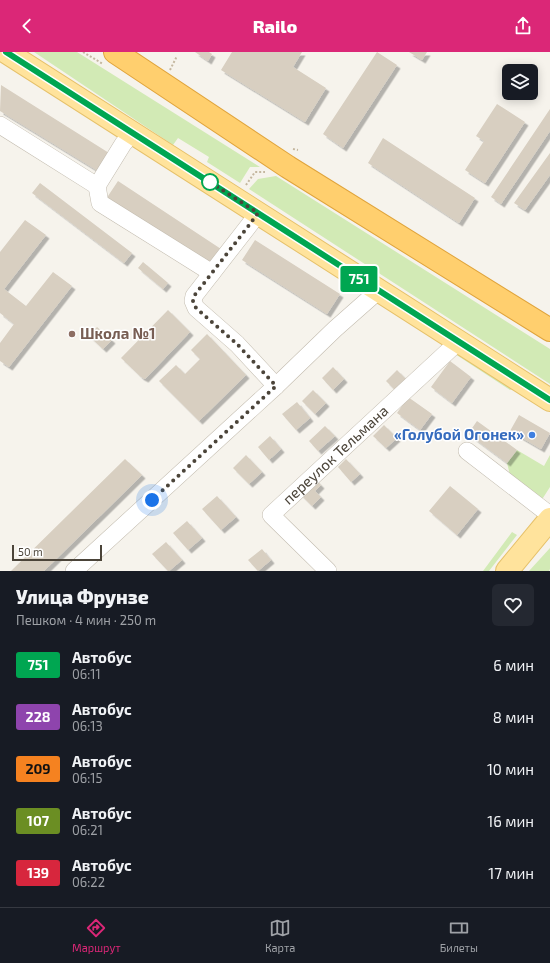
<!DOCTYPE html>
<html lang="ru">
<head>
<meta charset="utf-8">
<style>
  body { margin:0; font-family:"Exo 2",sans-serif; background:#242831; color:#f1f3f6; height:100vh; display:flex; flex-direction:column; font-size:15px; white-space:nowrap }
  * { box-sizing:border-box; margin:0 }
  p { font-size:13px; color:#9ea1a6 }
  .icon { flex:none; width:22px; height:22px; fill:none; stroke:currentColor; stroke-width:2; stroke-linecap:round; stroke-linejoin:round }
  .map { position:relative; height:519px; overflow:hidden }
  .drawer { display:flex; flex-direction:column; background:#171b24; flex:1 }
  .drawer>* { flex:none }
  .badge { padding:0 8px; border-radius:3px; font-size:14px; line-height:26px }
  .fabs { position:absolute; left:502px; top:12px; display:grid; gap:8px }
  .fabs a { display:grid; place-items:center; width:36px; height:36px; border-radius:6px; background:#171b24; box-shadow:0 2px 10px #0003; font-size:20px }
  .scale { position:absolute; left:12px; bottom:10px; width:90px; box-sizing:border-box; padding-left:4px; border:2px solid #4b4439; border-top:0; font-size:11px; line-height:14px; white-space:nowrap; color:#4b4439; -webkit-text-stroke:3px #fff; paint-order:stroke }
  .you { position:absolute; width:20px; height:20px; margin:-10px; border:3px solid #fff; border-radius:50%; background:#1a73e8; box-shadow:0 0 0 6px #1a73e833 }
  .map>.badge { position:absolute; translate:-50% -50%; box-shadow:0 0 0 2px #fff }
  .round { display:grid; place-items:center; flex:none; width:42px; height:42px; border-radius:6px; background:#242831 }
  .headline { display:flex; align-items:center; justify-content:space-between; height:68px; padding:0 16px }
  h1 { font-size:19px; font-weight:800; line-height:30px }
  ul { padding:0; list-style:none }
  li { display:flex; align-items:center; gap:12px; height:52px; padding:0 16px }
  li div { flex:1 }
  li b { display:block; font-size:15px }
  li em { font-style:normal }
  li .badge { min-width:44px; font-weight:700; text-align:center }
  header { display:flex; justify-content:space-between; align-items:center; height:52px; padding:0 16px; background:#db2777; color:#fff; font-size:18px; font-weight:800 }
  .dock { display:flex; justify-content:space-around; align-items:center; height:56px; border-top:1px solid #363941; background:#171b24; font-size:11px; color:#9ea1a6 }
  .dock a { display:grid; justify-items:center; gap:2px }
  .dock .on { color:#db2777 }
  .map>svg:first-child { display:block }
  .green { fill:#d2eab5 }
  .building { fill:#d8cfc1; filter:url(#shadow) }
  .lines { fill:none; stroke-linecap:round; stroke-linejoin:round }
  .minor-casing { stroke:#c2bbae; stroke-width:18 }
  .major-casing { stroke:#e6c16a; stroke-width:24 }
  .highway-casing { stroke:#e0a43c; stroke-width:24 }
  .path { stroke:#c4b79f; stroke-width:2; stroke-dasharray:2 2; stroke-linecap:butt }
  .minor { stroke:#fff; stroke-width:17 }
  .major { stroke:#ffe39c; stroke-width:22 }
  .highway { stroke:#ffcf6e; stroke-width:22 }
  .line-casing { stroke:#fff; stroke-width:9 }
  .line { stroke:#00a651; stroke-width:6 }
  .walk { stroke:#4b4439; stroke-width:4; stroke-dasharray:0 7.2 }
  .stop-dot { fill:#fff; stroke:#00a651; stroke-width:2 }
  .education-dot { fill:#8d6e63; stroke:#fff; stroke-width:1.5 }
  .shop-dot { fill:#3f7fe0; stroke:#fff; stroke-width:1.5 }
  .labels { text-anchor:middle; stroke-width:3; stroke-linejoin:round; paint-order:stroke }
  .education-label { font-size:15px; font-weight:bold; fill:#785e54; stroke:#fff; text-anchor:start }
  .shop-label { font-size:15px; font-weight:bold; fill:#366cbe; stroke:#fff; text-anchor:end }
  .street-label { font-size:15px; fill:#4b4439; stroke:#fff }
</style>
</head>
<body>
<header><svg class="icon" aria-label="back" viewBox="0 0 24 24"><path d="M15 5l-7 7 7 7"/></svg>Railo<svg class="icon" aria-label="share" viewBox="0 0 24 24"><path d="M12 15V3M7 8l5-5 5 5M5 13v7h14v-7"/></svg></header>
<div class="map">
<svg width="550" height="519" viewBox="0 0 550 519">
  <defs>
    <filter id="shadow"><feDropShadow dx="3.5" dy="3.5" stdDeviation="0" flood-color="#0004"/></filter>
  </defs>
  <rect width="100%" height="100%" fill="#f6f3ec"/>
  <!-- green -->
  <path class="green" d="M34,0H77L260,115H250L240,131L207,110L209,105L178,86L173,93Z
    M276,124L550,297V332L249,137L258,127Z
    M457,296L518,334L510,338L452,300Z
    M517,398L544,414L550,403V435L541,449L511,427L507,411Z
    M512,480L517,483L489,519H483Z
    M550,496V517L549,519H529Z"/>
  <!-- building -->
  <path class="building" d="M195,0H209L212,2L208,9Z
    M232,0H302L293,15L326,36L305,70L221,18Z
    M377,0L397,13L343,96L323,82Z
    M409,0H427L422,8Z
    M1,33L109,101L98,119L0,59Z
    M497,52L525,70L485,131L465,118L484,89L476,84Z
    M550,57V79L501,152L491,145Z
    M383,86L475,146L459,171L368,111Z
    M550,101V123L525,158L514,151Z
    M118,129L221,197L209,215L106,147Z
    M40,131L132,201L124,211L32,141Z
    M25,168L46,183L4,237L26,254L53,220L72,234L9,315L0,309V291L14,272L0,261V200Z
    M255,188L340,242L327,262L242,208Z
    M143,210L168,231L163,237L138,216Z
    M168,258L190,280L145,327L141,325L121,306Z
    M97,275L112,288L103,297L89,284Z
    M207,282L246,323L199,369L159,329L176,313L185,322L200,307L191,298Z
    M450,309L471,325L452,351L431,335Z
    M333,315L344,327L333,338L322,326Z
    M397,318L408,329L397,340L386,329Z
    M313,338L326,351L315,362L302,349Z
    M408,345L432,362L420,378L397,361Z
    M297,350L310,366L296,378L282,362Z
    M519,363L550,381L541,397L510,379Z
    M477,369L517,398L507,411L468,382Z
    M384,373L397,386L386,396L373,384Z
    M325,374L335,384L318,399L309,389Z
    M270,384L281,397L269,408L258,395Z
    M246,403L262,420L249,432L233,416Z
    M125,407L142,423L44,519H11Z
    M346,407L360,422L351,430L338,415Z
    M315,427L321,433L315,439L321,445L312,454L300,442Z
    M450,434L478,457L457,483L429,459Z
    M217,444L236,465L221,478L202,457Z
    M187,469L202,486L188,498L173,481Z
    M166,490L182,508L169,519H168L152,502Z
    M262,497L271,508L258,519L248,508Z"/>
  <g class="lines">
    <!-- minor casing -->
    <g class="minor-casing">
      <g id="minor">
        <path d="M0,73L97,134"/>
        <path d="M133,80L123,92L97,134L100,151L212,221"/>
        <path d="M258,161L250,172L194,244L193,249L196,256L237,292L276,334"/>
        <path d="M467,399L550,463"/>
        <path d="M74,519L276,334L335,277L378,239"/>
        <path id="s1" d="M328,519L271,463L458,290"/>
      </g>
    </g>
    <!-- major casing -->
    <g class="major-casing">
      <path id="major" d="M6,0L550,348
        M507,519L550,467"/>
    </g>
    <!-- highway casing -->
    <g class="highway-casing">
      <path id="highway" d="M115,0L288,115L550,278"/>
    </g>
    <!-- path -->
    <path class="path" d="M83,0L103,12
      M170,18L177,4
      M293,97L298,98
      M246,133L255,120H265"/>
    <!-- minor -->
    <use href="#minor" class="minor"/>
    <!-- major -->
    <use href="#major" class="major"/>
    <!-- highway -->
    <use href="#highway" class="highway"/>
  </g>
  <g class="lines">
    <!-- line casing -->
    <g class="line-casing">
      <path id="line" d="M6,0L550,348"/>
    </g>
    <!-- line -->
    <use href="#line" class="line"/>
    <!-- walk -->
    <path class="walk" d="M152,448L276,334L237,292L196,256L193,249L194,244L250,172L258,161L210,130"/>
  </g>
  <!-- markers -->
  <circle class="stop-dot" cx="210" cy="130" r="8"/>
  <circle class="education-dot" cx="72" cy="282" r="4"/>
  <circle class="shop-dot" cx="532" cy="383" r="4"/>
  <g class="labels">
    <!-- education labels -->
    <g class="education-label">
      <text x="80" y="287">Школа №1</text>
    </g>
    <!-- shop labels -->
    <g class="shop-label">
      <text x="524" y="388">«Голубой Огонек»</text>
    </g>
    <!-- street labels -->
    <g class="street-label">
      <text dy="5" stroke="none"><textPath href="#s1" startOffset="168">переулок Тельмана</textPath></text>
    </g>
  </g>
</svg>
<div class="fabs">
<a><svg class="icon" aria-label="layers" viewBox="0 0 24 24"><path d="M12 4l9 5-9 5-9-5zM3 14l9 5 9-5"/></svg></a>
</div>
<div class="scale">50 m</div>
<div class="you" style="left:152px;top:448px"></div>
<b class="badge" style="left:359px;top:227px;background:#00a651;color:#fff">751</b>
</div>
<section class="drawer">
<div class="headline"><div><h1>Улица Фрунзе</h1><p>Пешком · 4 мин · 250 m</p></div><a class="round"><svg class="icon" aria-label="heart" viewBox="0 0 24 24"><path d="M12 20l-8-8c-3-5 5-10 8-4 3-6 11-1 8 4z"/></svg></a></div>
<ul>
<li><span class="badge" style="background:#00a651;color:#fff">751</span><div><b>Автобус</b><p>06:11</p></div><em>6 мин</em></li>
<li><span class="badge" style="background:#8e44ad;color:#fff">228</span><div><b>Автобус</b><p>06:13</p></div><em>8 мин</em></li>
<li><span class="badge" style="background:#f58220;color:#111">209</span><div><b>Автобус</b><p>06:15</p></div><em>10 мин</em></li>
<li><span class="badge" style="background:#6b8e23;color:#fff">107</span><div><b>Автобус</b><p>06:21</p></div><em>16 мин</em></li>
<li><span class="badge" style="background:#d7263d;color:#fff">139</span><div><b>Автобус</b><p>06:22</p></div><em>17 мин</em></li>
</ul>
</section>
<nav class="dock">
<a class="on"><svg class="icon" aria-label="directions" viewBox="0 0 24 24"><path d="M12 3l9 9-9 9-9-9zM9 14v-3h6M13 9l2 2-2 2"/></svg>Маршрут</a>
<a><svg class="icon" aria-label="map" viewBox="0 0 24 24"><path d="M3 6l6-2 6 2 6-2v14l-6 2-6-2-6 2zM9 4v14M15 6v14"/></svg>Карта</a>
<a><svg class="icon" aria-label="tickets" viewBox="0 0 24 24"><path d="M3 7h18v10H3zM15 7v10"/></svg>Билеты</a>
</nav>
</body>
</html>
